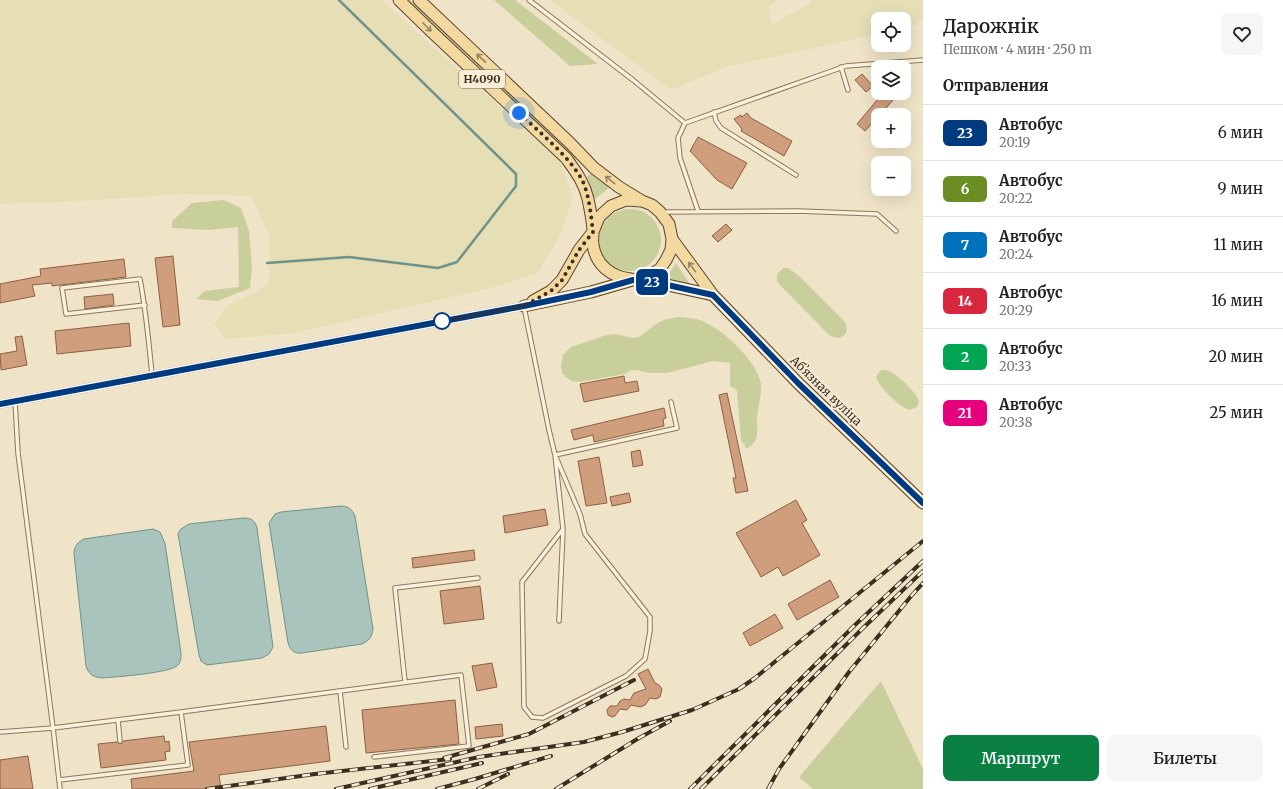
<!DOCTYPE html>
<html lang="ru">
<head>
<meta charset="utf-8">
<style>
  body { margin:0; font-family:Merriweather,serif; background:#f6f6f6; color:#222; height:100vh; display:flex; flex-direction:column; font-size:15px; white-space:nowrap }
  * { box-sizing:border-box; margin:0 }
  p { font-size:13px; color:#767676 }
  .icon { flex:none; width:22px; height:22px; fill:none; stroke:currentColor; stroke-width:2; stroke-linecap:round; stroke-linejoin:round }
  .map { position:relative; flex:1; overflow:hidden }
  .details { display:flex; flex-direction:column; background:#fff; width:360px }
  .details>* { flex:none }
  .badge { padding:0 8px; border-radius:6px; font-size:14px; line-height:26px }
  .tools { position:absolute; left:871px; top:12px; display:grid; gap:8px }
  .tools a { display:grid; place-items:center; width:40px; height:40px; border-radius:8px; background:#fff; box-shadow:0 4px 16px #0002; font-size:20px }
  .you { position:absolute; width:20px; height:20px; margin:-10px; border:3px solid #fff; border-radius:50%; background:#1a73e8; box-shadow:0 0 0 6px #1a73e833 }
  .map>.badge { position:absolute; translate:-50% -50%; box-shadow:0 0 0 2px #fff }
  h2 { padding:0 20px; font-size:15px; line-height:36px }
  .round { display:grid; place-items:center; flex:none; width:42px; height:42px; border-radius:8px; background:#f6f6f6 }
  .summary { display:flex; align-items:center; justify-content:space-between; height:68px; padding:0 20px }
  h1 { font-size:19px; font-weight:600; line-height:30px }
  .cta { display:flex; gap:8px; margin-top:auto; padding:8px 20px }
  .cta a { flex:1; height:46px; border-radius:8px; background:#0b8043; color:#fff; font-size:16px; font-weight:600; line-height:46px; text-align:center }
  .cta a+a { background:#f6f6f6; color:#222 }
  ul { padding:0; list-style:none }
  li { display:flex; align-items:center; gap:12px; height:56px; padding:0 20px; border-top:1px solid #e0e0e0 }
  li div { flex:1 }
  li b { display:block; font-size:15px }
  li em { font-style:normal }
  li .badge { min-width:44px; font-weight:700; text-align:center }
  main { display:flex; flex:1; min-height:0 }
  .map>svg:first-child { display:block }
  .farmland { fill:#e6deb5 }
  .green { fill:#c9cf9b }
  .water { fill:#a9c4bc; stroke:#6f938a }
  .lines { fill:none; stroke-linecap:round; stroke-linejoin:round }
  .stream { stroke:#6f938a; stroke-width:2.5 }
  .building { fill:#cf9f7d; stroke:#8d5f41 }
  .service-casing { stroke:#8d765c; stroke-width:5.5 }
  .minor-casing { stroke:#8d765c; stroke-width:9 }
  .primary-casing { stroke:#5b4430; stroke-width:13 }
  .service { stroke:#faf1dc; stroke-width:3.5 }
  .minor { stroke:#faf1dc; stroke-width:7 }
  .primary { stroke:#f3d9a0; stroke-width:11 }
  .rail-casing { stroke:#3d2e20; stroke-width:4 }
  .rail { stroke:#f7eed8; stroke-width:2.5; stroke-dasharray:8; stroke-linecap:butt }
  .oneway { stroke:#988460 }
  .line-casing { stroke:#fff; stroke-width:9 }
  .line { stroke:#003b80; stroke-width:6 }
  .walk { stroke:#3d2e20; stroke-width:4; stroke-dasharray:0 7.2 }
  .stop-dot { fill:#fff; stroke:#003b80; stroke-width:2 }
  .labels { text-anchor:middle; stroke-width:3.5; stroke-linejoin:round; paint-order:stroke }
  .shield { fill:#f7eed8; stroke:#756857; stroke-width:1 }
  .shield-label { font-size:11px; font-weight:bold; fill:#3d2e20 }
  .street-label { font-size:12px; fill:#3d2e20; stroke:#f7eed8 }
</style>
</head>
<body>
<main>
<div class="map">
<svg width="923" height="789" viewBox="0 0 923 789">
  <rect width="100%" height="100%" fill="#f0e4c8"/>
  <!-- farmland -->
  <path class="farmland" d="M0,0H382L440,53L561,161L573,199L559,237L538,273L491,288L294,333L226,339L214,324L228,305L255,293L269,282V235L251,196L184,194L62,202L0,204Z
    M550,0H777L769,7L772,24L808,5L812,0H923V17L916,25L904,28V19H878V34L726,67L671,90Z"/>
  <!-- green -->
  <path class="green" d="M406,0H410L577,158L576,161Z
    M494,0H515L598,64L570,66Z
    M591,173L610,187L595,199L587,177Z
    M224,200L241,208L249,231L252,267L250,288L218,301L196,299L205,291L239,287L238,227L210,230L172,228V221L192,203Z
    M599 240a31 31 0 1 1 62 0a31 31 0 1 1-62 0Z
    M676,263L691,286L666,278Z
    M783,268H788L798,275L845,322C851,335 840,342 829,335L781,286L777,281V274Z
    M678,317C687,317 694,318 702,321C723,329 757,361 761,384C762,395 758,406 757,417C757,431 760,442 746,449L745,445L741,441L737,390L730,386V363L713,361L667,373H649L637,370H632L625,374L580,382L572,381L567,378L562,373L561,367L563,355L571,347L606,335L616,334L632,338L639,337L659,322L667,319Z
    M882,370C885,370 886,369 889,371C897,374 917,393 919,401L917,407L910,410C901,409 878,386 876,377L879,372Z
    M881,681L923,769V789H813L799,777Z"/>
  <!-- water -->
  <path class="water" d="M341,506C348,506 352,509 355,516L373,629C372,637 369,641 362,644L302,653C294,654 291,651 288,643L269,523L275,514L281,512Z
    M243,518C251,518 255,520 257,528L273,647L269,654L262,658L207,665L201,661L199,655L178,534L181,529L189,524Z
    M153,529L160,532L165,543L181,653C181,657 181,662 178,665C172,673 115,677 102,678C93,677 89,675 86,666L74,554C74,546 78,542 84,539Z"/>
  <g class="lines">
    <!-- stream -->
    <path class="stream" d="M267,263L349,257L438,268L457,262L516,186V174L339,0"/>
  </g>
  <!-- building -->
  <path class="building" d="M862,74L873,86L866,92L855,80Z
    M883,93H899L880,115H878V117L865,131L857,124Z
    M747,113L751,118L792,141L784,156L741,131L742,129L734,119L741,115L742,117Z
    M698,137L747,163L732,189L717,180L690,151Z
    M726,224L732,230L718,242L712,236Z
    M173,256L180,325L163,327L155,258Z
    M124,259L126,277L52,286V283L32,285L35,296L0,303V284L41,276L40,269Z
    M113,294L114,305L85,309L84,297Z
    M129,323L131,346L57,354L55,331Z
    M22,336L27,365L1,370L0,354L17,351L15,337Z
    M624,376L625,383L637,381L639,391L584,402L580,384Z
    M727,393L748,491L736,493L733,478H736L719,395Z
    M664,408L666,418L663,419L664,426L594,442L593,435L574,440L571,430Z
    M640,450L643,465L633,467L631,452Z
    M599,457L607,503L586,506L578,461Z
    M629,493L631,502L612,506L610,497Z
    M796,500L807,520L802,523L820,555L783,576L778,567L761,577L736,533Z
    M545,509L548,525L505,533L503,516Z
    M474,550L475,560L413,568L412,558Z
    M830,580L839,597L797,620L788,604Z
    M480,586L484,619L444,624L440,591Z
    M775,614L783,628L750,646L743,633Z
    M492,663L497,687L477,691L472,666Z
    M648,669L655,683L659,685L662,689L660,697L656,699L650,698L645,705L640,707L631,705L627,710L620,709L615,716L612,717L608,715L607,710L610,706H617L620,701L624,699L630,700L634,693L646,689L638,674Z
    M455,700L459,744L366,753L362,710Z
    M502,724L503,736L476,739L475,727Z
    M326,726L330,761L219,775L221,789H132L131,779L194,771L189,742Z
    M164,736L165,742L169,741L170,751L165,752L166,760L101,768L98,744L117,742L121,744L123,741Z
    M28,756L33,789H0V760Z"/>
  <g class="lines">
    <!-- service casing -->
    <g class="service-casing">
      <path id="service" d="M529,0L633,80L685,123L846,66L923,60
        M841,67L848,90
        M714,112L716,121L721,128L796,175
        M685,123L678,138L680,158L698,211
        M663,212L798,211L877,214L896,231
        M145,305L66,314L62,288L140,279C146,311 149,343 152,375
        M524,307L549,430L555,455L563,529L522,582L524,707L532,717L543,718L626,676L645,659L650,631V617L585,534L580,514L555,455L677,428L671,402
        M559,621L563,530
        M405,682L395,588L478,578
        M118,720L120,741
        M0,732L53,728L18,453L15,401
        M346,747L340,691L461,675L469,746L374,757
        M59,780L188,765L181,712L340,691
        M60,789L53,728L181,712"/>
    </g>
    <!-- minor casing -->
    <g class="minor-casing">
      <path id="minor" d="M0,404L524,306"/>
    </g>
    <!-- primary casing -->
    <g class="primary-casing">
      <path id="primary" d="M399,0L433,33L566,158C576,172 584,182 588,199C590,209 593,222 593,233C593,237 592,241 593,245C596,265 611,277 631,279
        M419,0L570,143L594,168L619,187L642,201L652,205L660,212L669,224L672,239L671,250L666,260L660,269L650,275L591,292L524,306
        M672,239L713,295L798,383L923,503
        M640,279L713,295
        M533,301L551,291L562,280L579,250L593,232L599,217L611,206L626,200L641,201"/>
    </g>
    <!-- service -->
    <use href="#service" class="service"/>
    <!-- minor -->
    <use href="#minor" class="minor"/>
    <!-- primary -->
    <use href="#primary" class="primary"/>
    <!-- rail casing -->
    <g class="rail-casing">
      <path id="rail" d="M444,758L529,734L634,680
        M207,789L315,774L450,759
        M336,789L479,757L584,742L622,732L692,710L739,689L755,678L923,541
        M370,789L482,763
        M437,789L475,779L551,756
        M478,789L508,774
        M556,789L639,738L670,721
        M690,789L856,624L923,561
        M701,789L862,629L923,571
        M768,789L779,769L849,672L912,595L923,583"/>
    </g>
    <!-- rail -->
    <use href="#rail" class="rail"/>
  </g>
  <!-- one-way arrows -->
  <defs><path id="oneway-shaft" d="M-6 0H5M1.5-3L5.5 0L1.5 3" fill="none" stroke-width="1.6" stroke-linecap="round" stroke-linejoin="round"/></defs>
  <g class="oneway">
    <use href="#oneway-shaft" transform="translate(427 27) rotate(45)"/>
    <use href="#oneway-shaft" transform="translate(481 58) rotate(-137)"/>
    <use href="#oneway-shaft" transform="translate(610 180) rotate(-142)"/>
    <use href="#oneway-shaft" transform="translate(692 267) rotate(-127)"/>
  </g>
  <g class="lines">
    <!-- line casing -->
    <g class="line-casing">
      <path id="line" d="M0,404L524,306L591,292L633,280L640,279L713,295L798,383L923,503"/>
    </g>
    <!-- line -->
    <use href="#line" class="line"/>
    <!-- walk -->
    <path class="walk" d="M442,321L524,306L551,291L562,280L579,250L593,232C591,216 589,192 581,178C566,153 540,133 519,113"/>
  </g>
  <!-- markers -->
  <circle class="stop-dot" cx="442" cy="321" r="8"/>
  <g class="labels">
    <!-- shield labels -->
    <rect class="shield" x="459" y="70" width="46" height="18" rx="3"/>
    <g class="shield-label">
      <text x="482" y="83">Н4090</text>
    </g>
    <!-- street labels -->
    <g class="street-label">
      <text transform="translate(826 391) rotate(44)" y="4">Абʼязная вуліца</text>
    </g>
  </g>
</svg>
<div class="tools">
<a><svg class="icon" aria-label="locate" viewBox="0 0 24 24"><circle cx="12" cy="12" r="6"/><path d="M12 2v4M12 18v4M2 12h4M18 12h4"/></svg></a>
<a><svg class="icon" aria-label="layers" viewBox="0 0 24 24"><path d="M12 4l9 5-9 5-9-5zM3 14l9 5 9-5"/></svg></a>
<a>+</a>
<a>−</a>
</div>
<div class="you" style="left:519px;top:113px"></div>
<b class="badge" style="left:652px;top:282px;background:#003b80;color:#fff">23</b>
</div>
<section class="details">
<div class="summary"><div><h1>Дарожнік</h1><p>Пешком · 4 мин · 250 m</p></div><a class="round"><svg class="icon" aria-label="heart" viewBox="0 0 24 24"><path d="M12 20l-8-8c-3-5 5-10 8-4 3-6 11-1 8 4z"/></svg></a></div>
<h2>Отправления</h2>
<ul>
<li><span class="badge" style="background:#003b80;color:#fff">23</span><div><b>Автобус</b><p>20:19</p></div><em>6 мин</em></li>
<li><span class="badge" style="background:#6b8e23;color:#fff">6</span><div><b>Автобус</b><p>20:22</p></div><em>9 мин</em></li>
<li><span class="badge" style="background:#0072bc;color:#fff">7</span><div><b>Автобус</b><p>20:24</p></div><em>11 мин</em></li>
<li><span class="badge" style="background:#d7263d;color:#fff">14</span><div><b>Автобус</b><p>20:29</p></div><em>16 мин</em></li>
<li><span class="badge" style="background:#00a651;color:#fff">2</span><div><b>Автобус</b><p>20:33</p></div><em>20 мин</em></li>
<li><span class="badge" style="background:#e6007e;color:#fff">21</span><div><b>Автобус</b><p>20:38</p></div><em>25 мин</em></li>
</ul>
<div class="cta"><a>Маршрут</a><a>Билеты</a></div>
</section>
</main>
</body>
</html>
